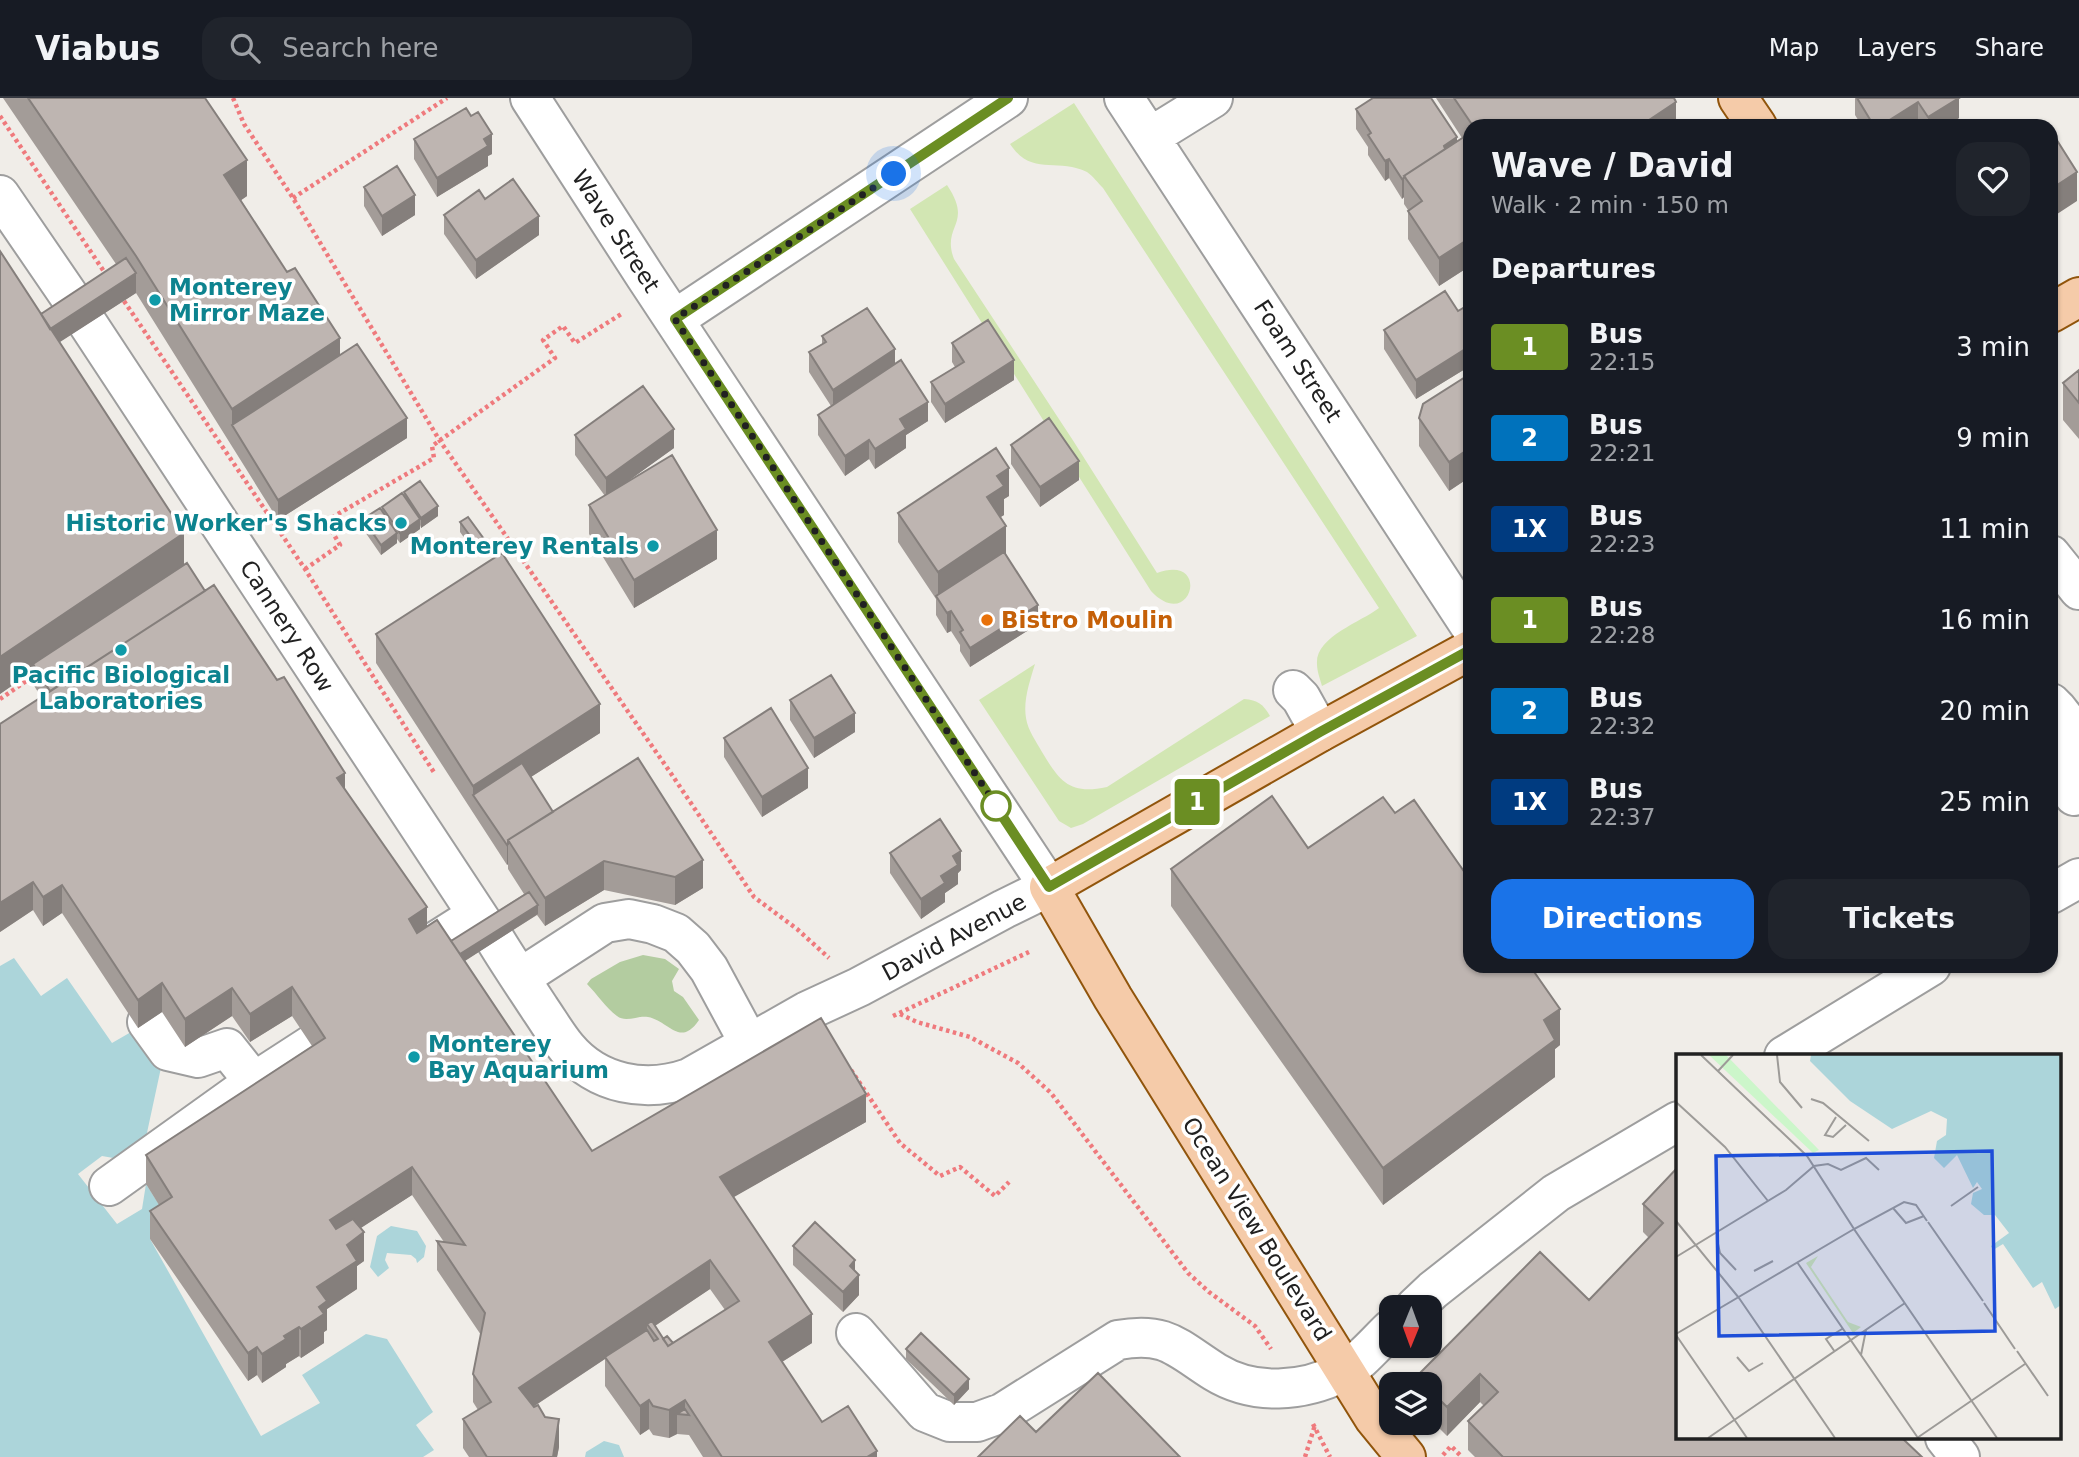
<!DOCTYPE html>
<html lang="en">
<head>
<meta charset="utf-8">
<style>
  body { margin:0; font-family:"DejaVu Sans",sans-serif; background:#20242c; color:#f1f3f6; height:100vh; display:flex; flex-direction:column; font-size:26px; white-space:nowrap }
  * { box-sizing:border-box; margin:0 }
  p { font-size:23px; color:#9ea1a6 }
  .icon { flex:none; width:38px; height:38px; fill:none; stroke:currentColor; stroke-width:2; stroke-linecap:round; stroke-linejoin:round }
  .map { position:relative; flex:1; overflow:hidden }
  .panel { position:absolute; left:1463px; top:21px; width:595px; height:854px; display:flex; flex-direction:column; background:#171b24; border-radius:21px; box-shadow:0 2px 5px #0004 }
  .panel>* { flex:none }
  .badge { padding:0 14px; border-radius:5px; font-size:24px; line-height:46px }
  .needle { width:46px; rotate:181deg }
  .tools { position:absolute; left:1379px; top:1197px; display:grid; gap:14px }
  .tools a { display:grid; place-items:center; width:63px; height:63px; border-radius:14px; background:#171b24; box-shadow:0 2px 5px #0004; font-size:35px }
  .you { position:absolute; width:35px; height:35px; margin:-18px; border:5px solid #fff; border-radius:50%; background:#1a73e8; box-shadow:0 0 0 10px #1a73e833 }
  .map>.badge { position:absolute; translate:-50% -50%; box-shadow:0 0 0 4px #fff }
  h2 { padding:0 28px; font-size:26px; line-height:63px }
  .round { display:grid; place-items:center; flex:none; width:74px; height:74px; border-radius:21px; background:#20242c }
  .head { display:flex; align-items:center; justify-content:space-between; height:119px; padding:0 28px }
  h1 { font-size:33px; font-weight:700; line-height:52px }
  .cta { display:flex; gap:14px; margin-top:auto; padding:14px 28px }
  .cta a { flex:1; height:80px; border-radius:21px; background:#1a73e8; color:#fff; font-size:28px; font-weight:700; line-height:80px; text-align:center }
  .cta a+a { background:#20242c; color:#f1f3f6 }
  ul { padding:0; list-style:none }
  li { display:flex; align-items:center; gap:21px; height:91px; padding:0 28px }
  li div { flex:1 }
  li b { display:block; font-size:26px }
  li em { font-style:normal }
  li .badge { min-width:77px; font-weight:700; text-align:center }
  header { display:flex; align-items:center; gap:42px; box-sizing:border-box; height:98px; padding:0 35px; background:#171b24; border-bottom:2px solid #363941 }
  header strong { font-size:33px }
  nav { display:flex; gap:38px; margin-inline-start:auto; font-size:24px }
  .search { width:490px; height:63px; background:#20242c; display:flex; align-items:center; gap:18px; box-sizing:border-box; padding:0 24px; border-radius:21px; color:#9ea1a6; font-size:26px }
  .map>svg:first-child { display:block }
  .grass { fill:#d2e6b3 }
  .forest { fill:#b3cca0 }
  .water { fill:#acd5da }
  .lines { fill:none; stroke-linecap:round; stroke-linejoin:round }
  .minor-casing { stroke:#9e9e9e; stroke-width:42 }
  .major-casing { stroke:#91550c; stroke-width:42 }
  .path { stroke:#ef7a7d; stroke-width:4.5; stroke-dasharray:3.5 3.5; stroke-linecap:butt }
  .minor { stroke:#fff; stroke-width:38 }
  .major { stroke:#f5cba9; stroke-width:38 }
  .wall { fill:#a39c98; fill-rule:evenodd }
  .shaded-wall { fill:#857f7c }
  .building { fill:#beb5b1; stroke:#857f7c; stroke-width:2 }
  .line-casing { stroke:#fff; stroke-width:16 }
  .line { stroke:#6b8e23; stroke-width:10 }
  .walk { stroke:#212121; stroke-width:7; stroke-dasharray:0 12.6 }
  .culture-dot { fill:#0f9aa8; stroke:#fff; stroke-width:2.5 }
  .food-dot { fill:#e8710a; stroke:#fff; stroke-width:2.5 }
  .stop-dot { fill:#fff; stroke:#6b8e23; stroke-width:3.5 }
  .labels { text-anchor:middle; stroke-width:7; stroke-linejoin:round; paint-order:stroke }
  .street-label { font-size:23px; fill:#212121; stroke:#fff }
  .culture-label { font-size:23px; font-weight:bold; fill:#0d838f; stroke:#fff; text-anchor:start }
  .food-label { font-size:23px; font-weight:bold; fill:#c56008; stroke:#fff; text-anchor:start }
  .inset-road { fill:none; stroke:#9d9b98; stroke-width:2 }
  .view { fill:#1d4ed8; fill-opacity:0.15; stroke:#1d4ed8; stroke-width:3.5 }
  .inset-edge { fill:none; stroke:#212121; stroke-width:3.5 }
</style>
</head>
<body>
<header>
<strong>Viabus</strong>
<div class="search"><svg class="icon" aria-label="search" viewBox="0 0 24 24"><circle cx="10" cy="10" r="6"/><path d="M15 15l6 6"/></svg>Search here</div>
<nav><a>Map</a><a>Layers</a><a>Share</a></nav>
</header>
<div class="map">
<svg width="2079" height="1359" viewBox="0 0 2079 1359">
  <rect width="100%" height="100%" fill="#f0ede8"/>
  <!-- grass -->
  <path class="grass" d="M1074,5L1417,538L1322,588C1320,581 1317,573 1317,566C1315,539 1361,524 1379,510L1103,90C1098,85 1093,78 1087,74C1057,59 1032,79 1010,46Z
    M947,87C974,127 941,127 954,161L1074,344L1157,475C1212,455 1191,536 1151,493L910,111Z
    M1035,566C1030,583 1023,602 1026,620C1028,633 1036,643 1042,654C1060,684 1070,697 1107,689L1244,601C1258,602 1263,606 1270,618L1083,726L1071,730L1059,723L979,602Z"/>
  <!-- forest -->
  <path class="forest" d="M643,857L665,861L679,871L672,883L674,893L683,899L699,922C680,950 669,923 648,919C638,917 626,925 617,918C606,910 597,896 587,886L591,881L620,864Z"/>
  <!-- water -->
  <path class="water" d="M14,860L41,898L67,880L112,945L138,930L162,965L145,1044L119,1061L102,1058L78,1076L117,1126L142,1111L146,1086L172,1127L150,1141L261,1338L320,1305L302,1277L366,1236L387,1241L433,1314L416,1327L434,1352L423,1359H0V868Z
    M391,1128L417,1133L426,1148L424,1159L417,1165L416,1161L411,1157L387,1155L385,1162L389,1170L378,1179L370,1169L377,1138Z
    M604,1343L619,1347L624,1359H585L586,1354Z"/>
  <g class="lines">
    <!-- minor casing -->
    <g class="minor-casing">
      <path id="minor" d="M1124,0L1470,528
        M1150,39L1213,0
        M0,97L78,211
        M675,221L1008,0
        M88,226L486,830
        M2051,457L2079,492
        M1293,592L1301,600L1320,634
        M2051,605C2079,630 2078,663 2074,698
        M2051,796L2079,780
        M496,843C510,866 525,888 540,911C549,924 557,938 567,950C598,987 646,995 689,980L807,913L859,889L1004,811L1049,789L645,178L530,0
        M414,857L477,817
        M520,880L605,825L629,821L653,826L676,835L693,850L709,871L749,945
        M147,924L168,953L198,960L227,950L254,984
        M1784,958L1931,868
        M109,1088L254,984L311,947
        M1415,1209L1433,1192L1556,1095L1678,1023
        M856,1235L925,1314L950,1324H977L1002,1315L1118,1242C1166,1233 1177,1250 1215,1274C1254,1298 1303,1294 1343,1274C1359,1266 1378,1243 1391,1231
        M1945,1340L1960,1359"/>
    </g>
    <!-- major casing -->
    <g class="major-casing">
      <path id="major" d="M1738,0L1757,28
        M2051,215L2079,199
        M1406,1359L1374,1320L1113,900L1049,789L1320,634L1470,552"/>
    </g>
    <!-- path -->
    <path class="path" d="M233,0L244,26L293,100L440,343L670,674L754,799L797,831L829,860
      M0,18L107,178
      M293,100L447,0
      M124,203L305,471L435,676
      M305,471L340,447L326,423L434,360L432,348L555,260L543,242L563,228L575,245L623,215
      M0,601L38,575
      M900,916L917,924L970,939L1018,965L1051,995L1188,1175L1209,1194L1255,1228L1271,1251
      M893,918L1029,854
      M851,972L900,1045L940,1078L960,1069L995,1098L1009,1084
      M1313,1326L1330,1359
      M1443,1357L1451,1348L1462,1359
      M1305,1359L1315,1327"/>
    <!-- minor -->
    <use href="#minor" class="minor"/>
    <!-- major -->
    <use href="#major" class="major"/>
  </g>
  <!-- wall -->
  <path class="wall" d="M3,0H205L247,98L241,102L340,257L407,340L278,422L136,195L59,244L184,467L205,493L345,692L427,829L451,843L524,796L508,771V766L507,767L376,565V536L600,635L531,679L553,714L703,790L675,807L604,792L545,828L537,817L464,863L592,1053L866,1024L733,1099L812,1245L782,1264L822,1324L877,1359H703L689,1337L677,1336L669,1340L653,1337L649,1331L640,1337L605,1288V1261L533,1309L559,1349L557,1359H469L463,1350V1321L478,1312L473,1304V1276L481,1237L437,1172V1143L444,1144L412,1097L360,1130L364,1163L357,1168V1191L327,1211V1232L324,1234V1245L301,1260L299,1258L286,1266V1269L262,1285L257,1277L248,1283L150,1141V1113L159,1107L146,1086V1057L312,948L292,918L250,944L232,918L185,949L162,914L138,930L62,815L43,828L33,812L0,834L41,599L33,586V573L0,596V153L41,216L116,166ZM710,1191L725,1212L673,1245L663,1241L655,1228Z
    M1436,0H1674L1676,28H1470V168L1439,188L1408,141V112L1404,106V99L1402,101L1389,80L1385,83L1368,57V49L1356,31V11L1457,43L1462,40Z
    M1855,0H1958L1959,20L1946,28H1921L1918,24L1911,28H1862L1855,17Z
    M414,41L492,56L488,58V68L437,99L414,61Z
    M364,89L415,117L382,138L364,108Z
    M485,101L539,137L476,181L444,136V117Z
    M1470,206V268L1416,301L1384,251V232L1458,213Z
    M822,238L895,267L928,323L906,337V350L875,371L869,361L845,378L818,337V317L831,308L809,274V254L822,246Z
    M952,245L1014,282L945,325L931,304V284L955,269L952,264Z
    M2079,272V341L2063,322V285Z
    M1470,276V379L1449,393L1419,348V320Z
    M575,337L674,350L621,388L717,461L634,510L589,436V407L605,398L575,357Z
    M1011,347L1079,382L1040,409L1011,366Z
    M404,394L438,418L421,430L420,427V431L400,445L397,441V445L381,457L363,431V421L382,413V409L404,398Z
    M1009,398L1004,401V417L1000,419L1006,457L1038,526L970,569L960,553V547L951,533L947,535L936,517V501L898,444V415Z
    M460,424L484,451L476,456L460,434Z
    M790,602L855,634L814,660L790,622Z
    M724,640L808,690L762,719L724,659Z
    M1308,750L1560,947L1555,951V979L1383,1107L1171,808V771Z
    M890,755L961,772L958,775V786L945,795V804L921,821L890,775Z
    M1678,1069V1340L1922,1359H1475L1468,1352V1323L1484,1308L1480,1304L1447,1338L1430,1321V1286H1416V1279L1589,1202L1649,1140L1643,1134V1106Z
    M793,1148L855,1173L859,1197L843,1214L793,1167Z
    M906,1251L969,1291L954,1307L906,1261Z"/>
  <!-- shaded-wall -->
  <path class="shaded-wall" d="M1959,0V20L1946,28H1928V19Z
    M1676,4V28H1640Z
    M1918,4V24L1911,28H1880Z
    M492,36V56L488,58V68L437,99V80L484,41Z
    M1457,39V59L1405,79L1444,48Z
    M1389,61V80L1385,83V63Z
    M247,62V98L224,114V77Z
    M2077,74V103L2051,120V91Z
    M1404,79V99L1402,101V81Z
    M415,97V117L382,138V118Z
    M539,118V137L476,181V162Z
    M1470,140V168L1439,188V160Z
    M136,175V195L43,255V235Z
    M1470,232V268L1416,301V282Z
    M340,240V277L232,327V311Z
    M895,251V271L833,312V292Z
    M1014,262V282L945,325V306Z
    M928,304V323L906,337V350L875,371V351L900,321Z
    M407,320V340L278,422V402Z
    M674,331V350L606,399V380Z
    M869,342V361L845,378V358Z
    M1470,350V379L1449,393V364Z
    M1079,363V382L1040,409V389Z
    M1009,370V398L1004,401V417L987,428V399L997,378Z
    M438,408V418L421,430V420Z
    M420,421V431L400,445V435Z
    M1006,428V457L939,502L938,500V474Z
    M717,432V461L634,510V482Z
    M184,435V472L33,566V573L0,596V559Z
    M397,435V445L381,457V447Z
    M484,441V451L476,456V446Z
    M1038,507V526L970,569V550Z
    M951,513V533L947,535V515Z
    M600,606V635L482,710L473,697V688Z
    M855,615V634L814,660V640Z
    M808,670V690L762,719V699Z
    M345,675V704L337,680Z
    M508,746V766L507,767V747Z
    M961,753V772L958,775V786L945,795V804L921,821V801L953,758Z
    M703,762V790L675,807V779Z
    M604,763V792L545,828V800Z
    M33,784V812L0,834V805Z
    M62,787V815L43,828V799Z
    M538,807V816L451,872V862Z
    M427,809V838L409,849V821Z
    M162,885V914L138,930V902Z
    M292,889V918L250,944V916Z
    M232,890V918L185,949V921Z
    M1560,911V947L1555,951V979L1383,1107V1070L1544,922Z
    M866,996V1024L720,1107V1079Z
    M412,1069V1097L330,1150V1122Z
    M364,1134V1163L357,1168V1191L327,1211V1232L324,1234V1245L301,1260V1231L317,1189L347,1147Z
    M710,1162V1191L650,1231L647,1226V1233L519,1318V1290Z
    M855,1162V1182L859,1177V1197L843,1214V1194L850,1168Z
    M812,1216V1245L769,1272V1244Z
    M299,1229V1258L286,1266V1269L262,1285V1256L284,1238Z
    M257,1249V1277L248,1283V1255Z
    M1480,1276V1304L1447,1338V1309Z
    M969,1281V1291L954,1307V1297Z
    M649,1302V1331L640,1337V1308Z
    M685,1302V1317L677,1316V1336L669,1340V1312Z
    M559,1321V1349L557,1359H553Z
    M877,1353V1359H867Z"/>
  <!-- building -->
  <path class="building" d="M28,0H205L247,62L224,77L287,174L295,170L340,240L232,311L136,158Z
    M1373,0H1431L1457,39L1444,48L1445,51L1404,78L1405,79L1402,81L1389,61L1385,63L1368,37L1371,35L1356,11Z
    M1454,0H1674L1676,4L1640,28H1473Z
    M1857,0H1959L1928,19L1918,4L1880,28H1874Z
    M466,10L471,18L478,14L492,36L484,41L488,48L437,80L414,41Z
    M1470,35V140L1439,160L1408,113L1422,103L1404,78Z
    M2053,36L2077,74L2051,91V37Z
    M397,68L415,97L382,118L364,89Z
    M513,81L539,118L476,162L444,117L479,92L485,101Z
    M0,153L184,435L0,559Z
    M126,160L136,175L50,231L41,216Z
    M1445,193L1458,213L1470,206V248L1416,282L1384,232Z
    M867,210L895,251L833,292L809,254L826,244L822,238Z
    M988,222L1014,262L945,306L931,284L964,264L952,245Z
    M357,246L407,320L278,402L232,327Z
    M901,262L928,304L900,321L906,331L875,351L869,342L845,358L818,317Z
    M2079,272V305L2063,285Z
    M1470,276V350L1449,364L1419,320L1423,306Z
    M643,288L674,331L606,380L575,337Z
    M1049,320L1079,363L1040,389L1011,347Z
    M996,350L1009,370L997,378L1004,388L987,399L1006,428L938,474L898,415Z
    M672,357L717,432L634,482L589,407Z
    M420,383L438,408L421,420L404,394Z
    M402,395L420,421L400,435L382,409Z
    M380,410L397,435L381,447L363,421Z
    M468,419L484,441L476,446L460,424Z
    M1004,454L1038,507L970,550L960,534L963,532L951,513L947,515L936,498Z
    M502,455L600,606L473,688L376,536Z
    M187,465L205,493L50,593L33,566Z
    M214,487L277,582L284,579L345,675L337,680L427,809L409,821L417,835L437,822L592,1053L821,920L866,996L720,1079L812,1216L769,1244L822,1324L848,1308L877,1353L867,1359H722L685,1302L669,1312L653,1308L649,1302L640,1308L605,1259L647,1232L654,1243L658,1241L647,1226L652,1223L668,1248L739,1203L710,1162L519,1290L534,1309L538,1307L545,1319L559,1321L553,1359H487L463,1321L491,1304L473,1276L485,1215L437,1143L465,1147L412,1069L330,1122L336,1131L353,1121L364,1134L347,1147L357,1163L317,1189L327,1203L319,1209L324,1216L301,1231L299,1229L284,1238L286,1241L262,1256L257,1249L248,1255L150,1113L172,1099L146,1057L325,940L292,889L250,916L232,890L185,921L162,885L138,902L62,787L43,799L33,784L0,805V626Z
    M831,577L855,615L814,640L790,602Z
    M771,610L808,670L762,699L724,640Z
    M638,660L703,762L675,779L604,763L545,800L508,742Z
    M522,665L553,714L508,742V746L507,747L473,697Z
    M1272,698L1308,750L1383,699L1395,715L1414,702L1470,782V868H1530L1560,911L1544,922L1555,942L1383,1070L1171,771Z
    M940,721L961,753L953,758L958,767L941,778L945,785L921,801L890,755Z
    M529,794L538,807L460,856L451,843Z
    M1678,1069V1340H1902L1922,1359H1503L1468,1323L1498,1294L1480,1276L1447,1309L1430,1292V1286H1423L1416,1279L1540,1154L1589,1202L1663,1125L1643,1106Z
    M815,1124L855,1162L850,1168L859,1177L843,1194L793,1148Z
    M921,1235L969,1281L954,1297L906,1251Z
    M667,1238L673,1245L668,1248L663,1241Z
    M1098,1275L1180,1359H978L1020,1318L1036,1334Z
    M685,1311L689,1317L677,1316Z"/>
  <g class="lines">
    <!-- line casing -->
    <g class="line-casing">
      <path id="line" d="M1008,0L675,221L1049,789L1320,634L1470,552"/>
    </g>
    <!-- line -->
    <use href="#line" class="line"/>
    <!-- walk -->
    <path class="walk" d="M894,76L675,221L1001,715L996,708"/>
  </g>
  <!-- markers -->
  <g class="culture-dot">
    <circle cx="155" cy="202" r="7"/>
    <circle cx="401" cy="425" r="7"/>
    <circle cx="653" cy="448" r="7"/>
    <circle cx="121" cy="552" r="7"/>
    <circle cx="414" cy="959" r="7"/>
  </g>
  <circle class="food-dot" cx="987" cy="522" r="7"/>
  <circle class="stop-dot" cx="996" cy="708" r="14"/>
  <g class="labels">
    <!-- street labels -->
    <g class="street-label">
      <text transform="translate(616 133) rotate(57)" y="8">Wave Street</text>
      <text transform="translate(1298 263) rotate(57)" y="8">Foam Street</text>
      <text transform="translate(287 528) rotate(57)" y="8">Cannery Row</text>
      <text transform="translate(954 839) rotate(-28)" y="8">David Avenue</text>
      <text transform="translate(1257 1131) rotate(58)" y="8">Ocean View Boulevard</text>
    </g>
    <!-- culture labels -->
    <g class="culture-label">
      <text x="169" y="197">Monterey<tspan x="169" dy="26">Mirror Maze</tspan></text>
      <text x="387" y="433" text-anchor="end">Historic Worker's Shacks</text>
      <text x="639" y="456" text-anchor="end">Monterey Rentals</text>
      <text x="121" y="585" text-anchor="middle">Pacific Biological<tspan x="121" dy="26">Laboratories</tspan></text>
      <text x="428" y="954">Monterey<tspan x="428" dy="26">Bay Aquarium</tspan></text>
    </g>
    <!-- food labels -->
    <g class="food-label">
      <text x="1001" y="530">Bistro Moulin</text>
    </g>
  </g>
  <!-- overview -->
  <g transform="translate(1676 956)">
    <rect width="385" height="385" fill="#f0ede8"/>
    <path d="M142,202L135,213L172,268L185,273L177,279L130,209Z" fill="#d2e6b3"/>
    <path d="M33,1H50L143,96L137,99Z" fill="#ccf6ca"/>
    <path d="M135,1H385V251L379,255L366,228L357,234L327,190L317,196L315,192L333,179L319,161H308L295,150L297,139L306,135L301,128L297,134L281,101L268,114L258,104L261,87L270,81L271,65L255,57L216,75L174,47L134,7Z" fill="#acd5da"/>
    <path class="inset-road" d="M101,1L104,28L126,54M42,17L57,1M135,45L147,49L193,87M0,48L49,93L92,147M160,63L149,81L157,83L170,71M275,152L302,133M217,154L230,169L248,162M0,167L63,244M251,167L240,151L228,148L178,175L321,384M252,168L307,247M42,190L44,199L60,216M0,203L110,136L138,112L152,110L165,116L190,104L203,116M121,208L242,384M78,217L97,207M63,244L159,384M308,249L339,295M0,280L178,175L131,102L25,1M0,281L71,384M341,297L372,342M159,298L150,285L166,275M185,301L190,276M61,303L73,317L87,309M32,384L229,249M241,384L349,310"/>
    <path class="view" d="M316,97L319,277L43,282L40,102Z"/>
    <rect width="385" height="385" class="inset-edge"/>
  </g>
</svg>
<div class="tools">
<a><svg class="needle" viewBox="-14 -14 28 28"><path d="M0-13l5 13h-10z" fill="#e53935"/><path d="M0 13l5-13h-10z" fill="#9ea1a6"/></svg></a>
<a><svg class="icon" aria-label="layers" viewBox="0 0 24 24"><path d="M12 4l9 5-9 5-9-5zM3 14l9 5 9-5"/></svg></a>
</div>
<div class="you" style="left:894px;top:76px"></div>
<b class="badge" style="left:1197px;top:704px;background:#6b8e23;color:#fff">1</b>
<section class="panel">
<div class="head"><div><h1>Wave / David</h1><p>Walk · 2 min · 150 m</p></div><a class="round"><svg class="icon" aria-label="heart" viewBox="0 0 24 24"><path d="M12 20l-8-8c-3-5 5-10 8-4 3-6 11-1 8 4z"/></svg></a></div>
<h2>Departures</h2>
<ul>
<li><span class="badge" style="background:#6b8e23;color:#fff">1</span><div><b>Bus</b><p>22:15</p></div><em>3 min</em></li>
<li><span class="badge" style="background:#0072bc;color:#fff">2</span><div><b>Bus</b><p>22:21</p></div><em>9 min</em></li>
<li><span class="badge" style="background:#003b80;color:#fff">1X</span><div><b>Bus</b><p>22:23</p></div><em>11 min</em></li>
<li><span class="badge" style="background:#6b8e23;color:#fff">1</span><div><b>Bus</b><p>22:28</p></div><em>16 min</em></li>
<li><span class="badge" style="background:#0072bc;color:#fff">2</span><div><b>Bus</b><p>22:32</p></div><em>20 min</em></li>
<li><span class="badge" style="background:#003b80;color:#fff">1X</span><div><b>Bus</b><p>22:37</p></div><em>25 min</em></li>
</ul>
<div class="cta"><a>Directions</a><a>Tickets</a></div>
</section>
</div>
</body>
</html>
